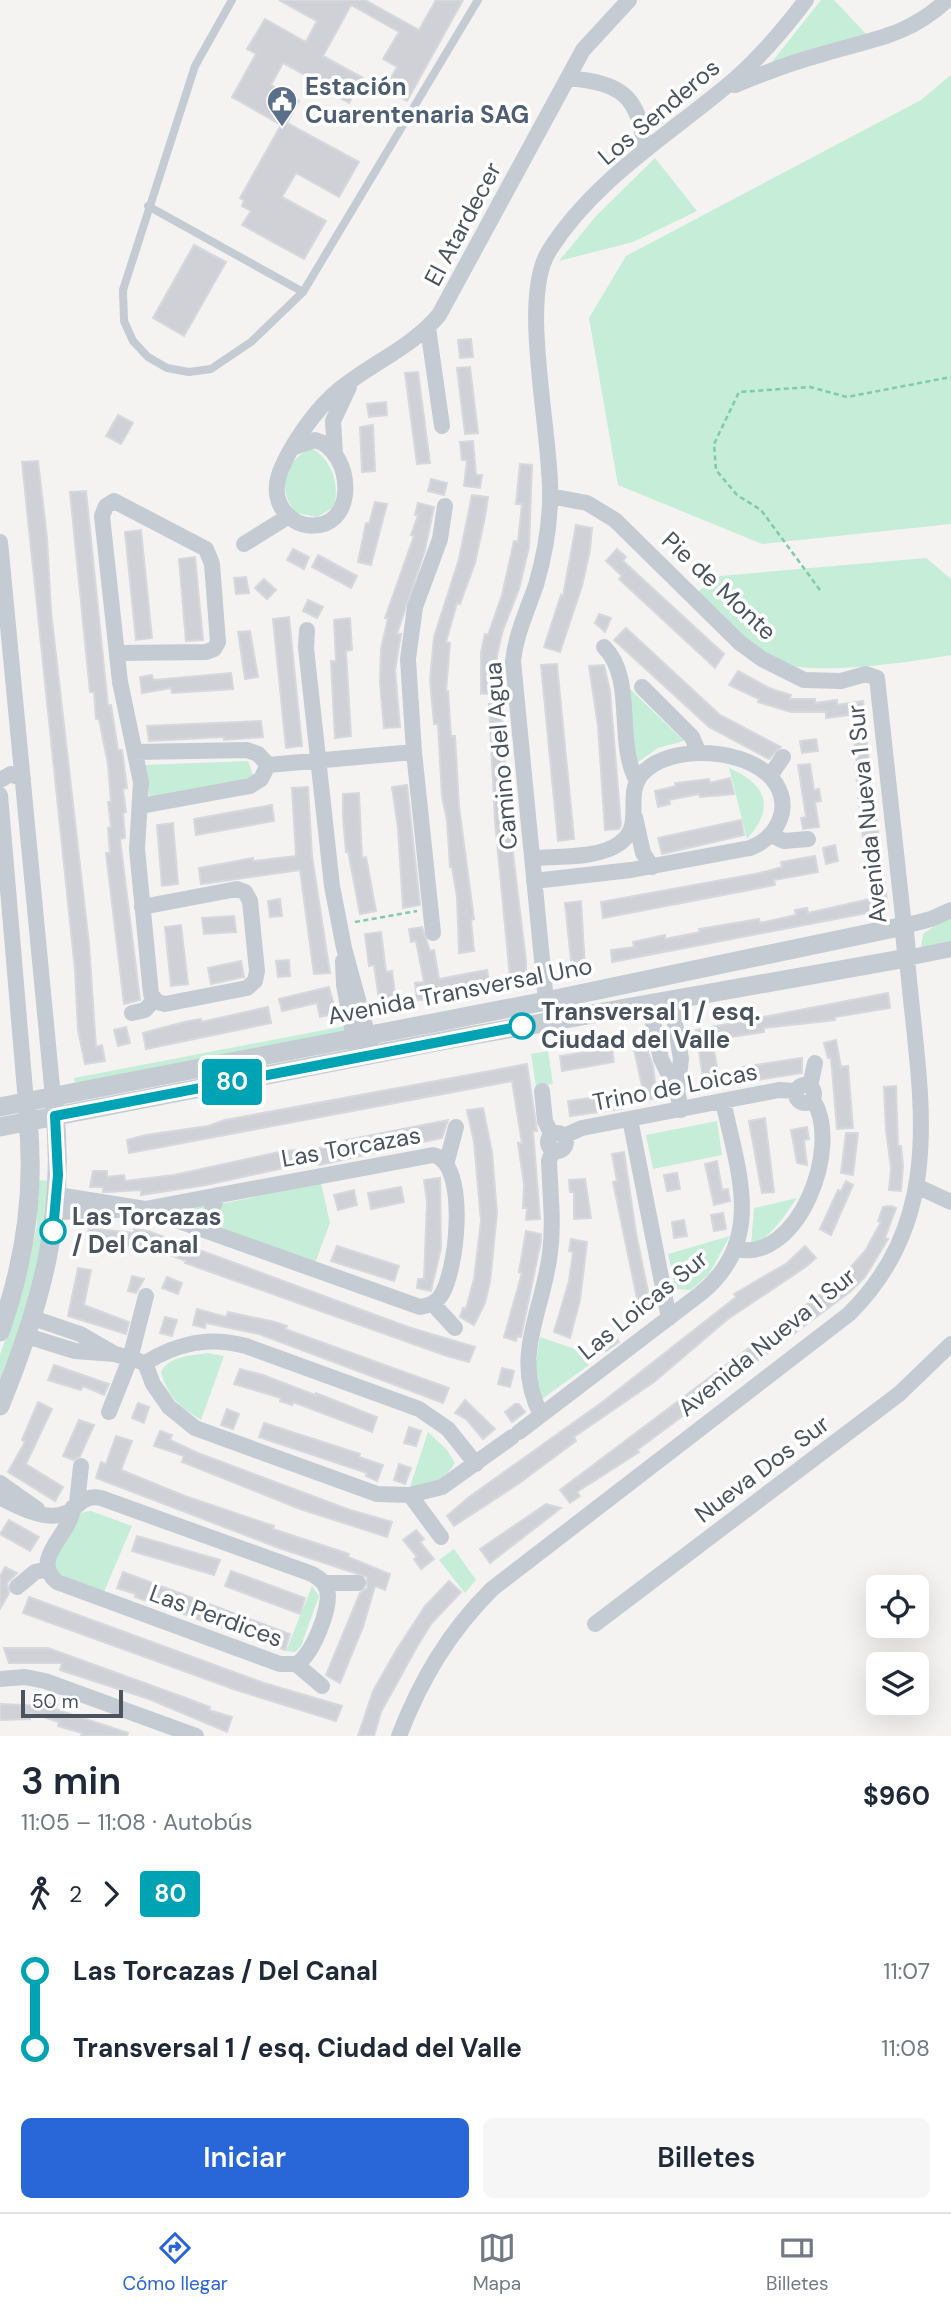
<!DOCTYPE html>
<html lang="es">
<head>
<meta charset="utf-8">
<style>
  body { margin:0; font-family:"DM Sans",sans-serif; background:#f6f6f7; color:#1f2937; height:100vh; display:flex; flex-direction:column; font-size:26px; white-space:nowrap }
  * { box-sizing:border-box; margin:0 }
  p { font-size:23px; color:#747a83 }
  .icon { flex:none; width:38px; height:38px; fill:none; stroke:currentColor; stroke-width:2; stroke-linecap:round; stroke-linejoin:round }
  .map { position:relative; height:1736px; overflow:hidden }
  .panel { display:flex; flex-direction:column; background:#fff; flex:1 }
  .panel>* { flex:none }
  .badge { padding:0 14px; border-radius:5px; font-size:24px; line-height:46px }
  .controls { position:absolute; left:866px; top:1575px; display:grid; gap:14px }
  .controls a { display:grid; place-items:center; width:63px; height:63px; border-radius:10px; background:#fff; box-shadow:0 7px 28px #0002; font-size:35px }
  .scale { position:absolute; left:21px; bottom:18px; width:102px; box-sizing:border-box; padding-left:7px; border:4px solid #4b545e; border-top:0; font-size:19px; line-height:24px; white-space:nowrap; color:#4b545e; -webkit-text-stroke:5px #fff; paint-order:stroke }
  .map>.badge { position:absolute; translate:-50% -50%; box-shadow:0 0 0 4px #fff }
  .legs { display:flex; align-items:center; gap:10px; height:77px; padding:0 21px; font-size:23px }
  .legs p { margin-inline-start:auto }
  .overview { display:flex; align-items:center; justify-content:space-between; height:119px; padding:0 21px }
  h1 { font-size:38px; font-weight:600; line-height:52px }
  .button { display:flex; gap:14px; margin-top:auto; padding:14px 21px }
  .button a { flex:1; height:80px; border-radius:10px; background:#2966d7; color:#fff; font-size:28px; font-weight:600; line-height:80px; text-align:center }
  .button a+a { background:#f6f6f7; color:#1f2937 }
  ul { padding:0 21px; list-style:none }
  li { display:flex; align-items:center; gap:24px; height:77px; font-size:26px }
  li i { display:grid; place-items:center; width:10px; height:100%; margin:0 9px; background:currentColor }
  li i::after { content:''; width:18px; height:18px; margin:-9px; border:5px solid; border-radius:50%; background:#fff }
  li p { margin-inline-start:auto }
  li:first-child i { background:linear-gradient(#0000 50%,currentColor 0) }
  li:last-child i { background:linear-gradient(currentColor 50%,#0000 0) }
  .tab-bar { display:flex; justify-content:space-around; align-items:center; height:98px; border-top:2px solid #e0e1e3; background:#fff; font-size:19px; color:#747a83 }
  .tab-bar a { display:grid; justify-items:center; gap:4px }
  .tab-bar .active { color:#2966d7 }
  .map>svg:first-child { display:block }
  .green { fill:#c6edd8 }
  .building { fill:#d0d1d6; stroke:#d7d8dd; stroke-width:2 }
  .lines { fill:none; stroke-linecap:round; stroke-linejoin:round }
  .path { stroke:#80c9ab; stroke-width:2.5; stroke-dasharray:5 3.5; stroke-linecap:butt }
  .service { stroke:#c4cbd2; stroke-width:8 }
  .minor { stroke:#c4cbd2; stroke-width:16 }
  .tertiary { stroke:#c4cbd2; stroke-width:19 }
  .line-1-casing { stroke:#fff; stroke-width:16 }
  .line-1 { stroke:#00a3b4; stroke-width:10 }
  .stop-1-dot { fill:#fff; stroke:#00a3b4; stroke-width:3.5 }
  .labels { text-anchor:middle; stroke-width:7; stroke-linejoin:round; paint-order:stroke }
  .service-label { font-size:24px; font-weight:bold; fill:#4e5e75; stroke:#fff; text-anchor:start }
  .street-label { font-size:24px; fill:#4b545e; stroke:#fff }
  .stop-label { font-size:24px; font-weight:bold; fill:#4b545e; stroke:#fff; text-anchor:start }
</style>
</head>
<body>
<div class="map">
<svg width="951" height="1736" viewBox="0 0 951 1736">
  <rect width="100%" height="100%" fill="#f4f3f2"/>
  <!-- green -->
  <path class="green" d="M821,0H834L867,35L771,63Z
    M951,75V524L762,544L618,485L589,318L626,256L921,100Z
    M655,158L697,211L633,242L559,261L596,216Z
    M312,448C332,460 340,485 334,507L317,517L296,513C276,488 284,461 312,448Z
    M926,558L951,579V655C912,662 820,675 783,664C753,656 716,615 694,594L720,576Z
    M626,685L684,741L658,748L635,764Z
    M248,761L253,775L245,782L150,799L145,765Z
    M729,768C766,784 776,807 747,839Z
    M951,915V941L921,949L923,934Z
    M345,1026L346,1032L75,1085L74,1078Z
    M548,1051L553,1084L536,1087L531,1054Z
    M717,1121L722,1155L653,1169L646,1135Z
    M37,1180L51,1181C45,1250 25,1318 0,1383V1355L26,1277L37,1225Z
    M321,1183L330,1223L315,1263L228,1232L218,1223L221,1204Z
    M797,1198C785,1215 771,1238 751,1246L754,1208Z
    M205,1205L204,1223L178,1214L179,1211Z
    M730,1236L709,1274L691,1290L676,1289L668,1254Z
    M540,1337L578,1350L589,1365L542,1399L534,1374Z
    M207,1353L224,1356L201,1420C180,1407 167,1396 161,1372C169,1356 190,1356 207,1353Z
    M428,1432L447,1450L455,1463C445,1480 427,1487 409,1490Z
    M91,1511L132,1526L103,1594L57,1576L52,1565L80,1513Z
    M454,1549L476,1580L465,1593L439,1560Z
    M312,1586L319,1596L301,1646L295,1652L286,1651Z"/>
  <!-- building -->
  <path class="building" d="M279,0H365L419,30L436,0H463L407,101L385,89L397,67L383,59L399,32L351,5L323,56L363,78L349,103L304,78L305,75L283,63L271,85L299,101L287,123L359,162L339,197L296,173L282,197L326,221L304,259L242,225L251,211L242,206L244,200L240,198L281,125L232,97L256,54L247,49L265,19L306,42L317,21Z
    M194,245L226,262L184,336L153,318Z
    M471,339L473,357L460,358L458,340Z
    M470,367L478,433L465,434L457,368Z
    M418,372L430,463L417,464L405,373Z
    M386,402L387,415L369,417L367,404Z
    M118,415L133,423L121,444L106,436Z
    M373,425L375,471L362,472L360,427Z
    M473,441L476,475H482L480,488L464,486L467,460H462L460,442Z
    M38,461L47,538L51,611L89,944L96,1047L102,1045L105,1061L85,1064L78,1030L75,970L22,462Z
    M520,464L532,465L529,547L519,589L503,630L497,655L498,693L481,694V652L485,634L488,635L502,595L514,541L518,542L522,504H516Z
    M431,479L447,483L444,495L428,491Z
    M86,491L108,706L111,705L118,750H122L127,788L123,789L126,812L123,813L125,838L120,839L140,1000L124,1004L106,853H110L108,828L111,827L108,802H111L108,764L99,719H96L94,692H90L70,492Z
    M472,495L488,497L485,517L475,563L460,604L457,603L446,642L450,643L446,691H448L451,736H455L459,807L474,919L471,920L474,951L459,953L457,897L452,867H450L447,820L442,796L438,724H434L430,680L434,637L459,559Z
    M375,502L387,504L371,565L358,562L366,523L369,524Z
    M418,503L434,507L425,550L397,634H401L395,670L400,727L384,728L380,683L381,649L388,618H385L414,536L411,535L418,515H415Z
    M576,525L592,528L590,550L582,586L560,652L544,647L561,595L563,596Z
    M141,530L152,638L136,640L125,532Z
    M293,549L309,557L304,569L287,560Z
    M617,549L626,557L623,561L724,654L715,668L619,579L622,576L606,561Z
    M318,555L357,576L351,588L312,567Z
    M195,557L203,640L186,641L179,559Z
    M246,577L249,593L236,594L234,578Z
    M264,579L276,590L267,599L255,588Z
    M308,600L323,607L317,618L303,611Z
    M599,614L611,618L605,632L595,623Z
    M289,617L302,746L286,748L273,619Z
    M350,618L352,650L346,651L351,736L335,738L331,661H336L334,620Z
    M626,628L720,715L781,747L769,759L709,727L614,640Z
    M250,631L258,677L245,679L238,632Z
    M557,664L574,839L558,841L541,665Z
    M604,665L610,691L621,825L619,829L605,830L598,726L589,666Z
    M738,671L769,688L791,695L789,699H815V703L837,700V705L863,701L865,713L826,718V712H791L758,702L759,699L729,685Z
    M231,673L233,689L172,693L171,688L142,693L140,677L152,675L153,680Z
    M489,704H501L511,837L526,961V973H523L524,977H533L534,984L499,991L497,980L510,978L495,821Z
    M261,721L263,737L224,740V737L149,741L147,726Z
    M866,737L888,909L612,962L611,950L634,947L633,942L665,935V939L700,932L699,929L759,919L760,923L796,915L795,910L807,908L808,913L874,898L866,866L855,764H857L854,739Z
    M816,739L818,751L802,753L800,741Z
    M810,764L814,790L819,789L821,801L815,802L819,827L803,829L801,818L806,817L798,765Z
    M730,778L734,794L700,797L699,794L669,800L670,804L658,807L655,791L676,786L675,783L709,779L710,783Z
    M407,785L420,905L403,908L398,828L392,787Z
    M308,787L312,856L330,973L314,974L300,870L201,884L199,868L253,858V861L296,856L292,788Z
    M359,793L362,858L366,857L376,911L360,914L348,851L346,852L343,817V794Z
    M272,805L274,821L196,835L194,819Z
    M741,820L744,835L662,854L658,838Z
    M173,823L178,884L162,886L157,825Z
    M835,845L838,861L826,864L823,848Z
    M815,856L818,872L774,880L775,885L603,918L601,902L760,873L782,867L781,862Z
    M280,899L282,916L270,917L268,901Z
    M581,901L585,968L572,970L565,903Z
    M234,916L236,932L204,934L202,918Z
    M181,925L188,984L171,986L165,927Z
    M422,927L430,951L434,950L439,979L487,970L490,986L437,999L417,1000L415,983L424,982L416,941L411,942L409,929Z
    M381,932L386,972L392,971L396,1003L380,1006L374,965L369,966L365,934Z
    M289,960L290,976L278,977L276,961Z
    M241,961L244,977L211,984L208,968Z
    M329,987L336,1013L320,1017L317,1003L282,1011L279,999Z
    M888,993L890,1008L835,1017V1020L764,1028V1032L712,1040L720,1082L704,1085L696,1030Z
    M268,1007L271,1023L146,1049L143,1033L184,1022L201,1019V1022Z
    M126,1027L130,1043L118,1046L114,1030Z
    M643,1037L653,1066L657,1098L645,1100L632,1040Z
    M836,1040L841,1067L848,1066L853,1128L837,1129L831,1058H828L824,1043Z
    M612,1048L614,1062L562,1071L560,1056Z
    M802,1058V1073L744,1082L742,1067Z
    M527,1064L537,1131H533L540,1219L526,1220L527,1208H523L524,1184L518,1143H522L512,1081L129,1153L127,1140L146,1135L208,1126L225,1120Z
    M896,1086L898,1146H901L903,1166L901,1191L889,1190L891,1168L886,1131L884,1087Z
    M619,1094L621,1109L570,1116L568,1101Z
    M483,1108L492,1152L497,1213L490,1282L485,1303L474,1325L460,1317L463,1308L466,1309L474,1279L481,1221L474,1142L467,1110Z
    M765,1118L774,1192L762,1193L749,1121Z
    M448,1120L442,1138L319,1165L318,1163L293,1166L206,1185L141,1195V1190L108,1192H103V1187H90L93,1171H107V1177L124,1175L125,1181L174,1175L279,1152L303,1149V1153L347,1140Z
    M807,1127L809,1139L804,1140L807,1165L797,1163L791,1130Z
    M846,1133H858L853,1175L841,1173Z
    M624,1152L636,1233L652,1311L640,1313L613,1182L617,1181L612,1154Z
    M717,1161L722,1190L728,1189L730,1201L714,1205L705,1164Z
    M677,1173L680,1189L667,1191L664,1175Z
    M440,1178L441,1248L431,1291L417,1288L418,1279H424L427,1201L424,1180Z
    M585,1179L591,1218L574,1219V1192H570L569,1180Z
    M846,1181L853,1185L831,1235L820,1229L838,1190L841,1191Z
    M401,1187L404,1202L371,1209L368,1193Z
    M354,1190L357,1205L338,1210L334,1195Z
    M891,1206L896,1208L885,1238L888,1239L865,1277L850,1292L637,1450L639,1452L577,1492L580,1496L570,1503L560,1490L839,1280L865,1251L881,1222L878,1221L883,1207Z
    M723,1213L726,1229L714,1231L711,1215Z
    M684,1220L687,1236L674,1238L672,1222Z
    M89,1228L134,1233V1229L148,1231L408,1327L475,1347L469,1362L447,1356L185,1263L186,1261L148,1247L87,1244Z
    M526,1231L541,1234V1241L521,1337L517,1336L516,1341L504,1337L522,1273L519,1272Z
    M571,1239L587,1242L580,1300L570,1338L554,1332L569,1281L573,1252L569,1251Z
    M337,1246L399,1266L394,1281L331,1261Z
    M805,1246L816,1258L807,1266L728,1319L654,1382L574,1437L576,1441L521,1482L454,1526L447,1516L469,1497L601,1403L736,1297L734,1294L787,1263Z
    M78,1268L91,1270L84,1305L129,1322L126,1334L68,1316Z
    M132,1276L144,1279L136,1293L128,1291Z
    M167,1277L182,1283L178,1294L162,1288Z
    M197,1309L226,1317L228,1312L275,1322L287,1326L285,1329L449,1388L443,1403L259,1334L206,1323L205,1328L193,1325Z
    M165,1317L177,1320L172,1336L160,1333Z
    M612,1332L619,1342L606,1351L599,1341Z
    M54,1365L109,1384L104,1395L83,1386L81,1390L48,1380Z
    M502,1368L514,1371L510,1387L498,1384Z
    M240,1369L263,1375L315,1395L316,1393L377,1417L372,1432L293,1402L292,1405L280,1401L281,1398L234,1384Z
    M465,1400L495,1429L483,1439L466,1419L455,1413Z
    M38,1402L52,1409L26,1464L63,1487L55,1501L8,1472L25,1442L22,1440Z
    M138,1403L149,1407L144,1423L132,1418Z
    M515,1404H519L525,1412L512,1422L505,1412Z
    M227,1409L239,1414L233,1429L221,1425Z
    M79,1420L94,1425L80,1456L73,1460L63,1456Z
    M264,1423L360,1454L359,1457L383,1465L377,1481L366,1476L367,1473L259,1437Z
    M409,1427L421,1431L416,1446L404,1443Z
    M160,1431L172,1435L170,1440L198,1453L350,1510L392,1522L387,1537L300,1509L182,1462L184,1456L154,1446Z
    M116,1436L132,1441L121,1470L185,1496L274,1526L273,1529L349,1554L348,1557L390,1574L385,1590L375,1586L363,1627L340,1683L326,1675L360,1593L367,1588V1577L279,1548L96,1478L101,1462L106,1464Z
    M399,1464L411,1468L405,1484L394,1480Z
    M546,1504L561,1508L490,1563L480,1549Z
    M9,1520L39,1537L30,1551L0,1534Z
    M416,1530L424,1539L420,1542L434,1559L421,1569L414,1559L417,1557L403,1540Z
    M137,1536L220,1560L214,1575L132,1551Z
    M5,1567L17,1573L7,1583L9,1593L0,1609V1576Z
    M231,1571L305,1598L300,1614L225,1586Z
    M123,1572L290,1634L285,1650L135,1597L136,1594L117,1588Z
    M449,1581L461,1592L431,1624L418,1645L381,1712L374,1736H358L373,1691L397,1649L425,1606Z
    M29,1597L264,1683L342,1706L336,1721L236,1690L23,1613Z
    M4,1648H48L186,1698L210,1707L209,1710L232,1717L227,1732L149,1699L60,1670L62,1663H9Z
    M46,1702L57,1705L55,1709L128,1733L127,1736H81L82,1733L58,1726L59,1722L31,1713L30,1719L0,1720V1704L44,1706Z"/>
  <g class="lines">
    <!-- path -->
    <path class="path" d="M820,590L761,510L737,495L716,470L714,444L739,392L810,387L847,397L951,377
      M355,922L417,911"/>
    <!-- service -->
    <path class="service" d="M232,0L195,66L123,290L124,321L133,341L148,357L167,368L189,372L211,369L251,342L303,292L478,0
      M148,206L303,292"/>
    <!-- minor -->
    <path class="minor" d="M568,78C621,83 639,95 645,149
      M735,85C764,73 793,62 823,54C872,39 907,37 947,0
      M428,328L442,426
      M292,448L315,440C355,451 359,533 306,525C294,523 283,513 279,502C272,484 282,466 290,451C304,427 319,406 340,389C373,362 411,348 439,315L583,50L629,0
      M335,455L333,421L349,387
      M550,496L587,503L615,520L740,643L762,659L804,680L841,681L866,674L877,678L904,926L931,919L951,910
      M0,542L53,1097
      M244,544L289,516
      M307,630L306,648L332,886L344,948L370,1044
      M604,647C636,678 615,742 637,781
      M117,653L206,652L214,649L218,642L212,564L206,549L114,501L106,506L102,516L120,682L141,782L137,849L151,994L157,1002L165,1004L247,988L255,981L257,971L250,901L245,892L237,889L142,907
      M642,687L692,737L699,753
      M135,752L247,750L258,754L268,765
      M268,765L414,752
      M770,776L783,757
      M0,780L11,774L23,779
      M0,795L26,1102
      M141,806L250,786L261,779L268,765
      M635,817L643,853L652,867
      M771,835L784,841L808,839
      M532,858C558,856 599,859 620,843C645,825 624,796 641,775C668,742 753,747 776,784C792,810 776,838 750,848L631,870L534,881
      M433,933L414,752L408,659L415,607L440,539L445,506
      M343,961L344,985L356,1049
      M671,1000L681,1059L677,1091
      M546,1001L513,661C516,634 527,611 536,585C544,558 549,530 550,502C553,437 518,300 549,251C595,178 672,133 735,79C762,55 785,28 806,0
      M649,1004L661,1059L677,1091L681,1110
      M132,1013L145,1010L154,1000
      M796 1094a9 9 0 1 1 18 0a9 9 0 1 1-18 0Z
      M810,1086L815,1063
      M542,1091L545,1121L552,1135
      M630,1119L669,1318
      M548 1142a9 9 0 1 1 18 0a9 9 0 1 1-18 0Z
      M564,1136L582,1128L779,1090L796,1091
      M447,1161L456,1127
      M923,1189L951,1202
      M56,1212L145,1209L433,1155C470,1162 457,1278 439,1298C434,1304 428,1306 420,1307L145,1209L58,1195
      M215,1234L210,1214L218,1195
      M736,1249C798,1264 843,1146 813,1100
      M433,1304L455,1328
      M33,1318L80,1334L113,1353
      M27,1336L75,1351L115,1354L139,1361
      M145,1363L153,1384L169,1407L195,1428L377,1494L410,1495L442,1487L512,1437
      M145,1363C178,1343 208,1336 246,1346L419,1409L448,1429L476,1464
      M109,1412L130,1359L146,1296
      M541,1415C511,1356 543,1312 550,1253C554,1222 550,1192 549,1161L553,1149
      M519,1432L700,1294C766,1241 738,1172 723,1101
      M0,1483L37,1509
      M410,1495L441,1537
      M0,1497C16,1506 45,1521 63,1514C79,1509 81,1494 101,1498L312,1574C319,1578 325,1582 327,1590C332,1606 312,1657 296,1664H280L57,1582C29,1558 72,1534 73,1507
      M77,1503L81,1466
      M324,1583H358
      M17,1587L35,1572L48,1569
      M595,1624L899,1394L951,1344
      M296,1664L322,1686
      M0,1679L25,1677L45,1681L196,1736
      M399,1736C421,1679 449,1632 492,1589L849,1314C951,1213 918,1090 907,958L951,949"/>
    <!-- tertiary -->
    <path class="tertiary" d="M0,1107L546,1001L904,926L907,958L452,1039L0,1127
      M0,1332C26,1258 36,1187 27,1110
      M0,1406C41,1305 67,1214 54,1105"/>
  </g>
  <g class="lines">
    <!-- line-1 casing -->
    <g class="line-1-casing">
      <path id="line-1" d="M53,1231L58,1175L55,1116L522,1026"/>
    </g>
    <!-- line-1 -->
    <use href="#line-1" class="line-1"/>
  </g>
  <!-- icons -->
  <defs>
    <g id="civic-pin" transform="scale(1.575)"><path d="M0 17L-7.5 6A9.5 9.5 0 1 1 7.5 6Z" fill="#5c6f8a" stroke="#fff"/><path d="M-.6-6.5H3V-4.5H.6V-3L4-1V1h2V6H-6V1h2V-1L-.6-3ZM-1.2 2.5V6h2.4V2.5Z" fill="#fff"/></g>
  </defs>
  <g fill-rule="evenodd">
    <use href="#civic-pin" x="282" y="101"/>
  </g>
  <!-- markers -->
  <g class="stop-1-dot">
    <circle cx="522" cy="1026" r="12"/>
    <circle cx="53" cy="1231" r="12"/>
  </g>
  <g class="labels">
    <!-- service labels -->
    <g class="service-label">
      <text x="305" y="95">Estación<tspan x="305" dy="28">Cuarentenaria SAG</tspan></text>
    </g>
    <!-- street labels -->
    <g class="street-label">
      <text transform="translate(659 112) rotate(-40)" y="8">Los Senderos</text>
      <text transform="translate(463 224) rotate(-62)" y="8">El Atardecer</text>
      <text transform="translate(719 586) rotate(43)" y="8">Pie de Monte</text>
      <text transform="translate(501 756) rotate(-95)" y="8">Camino del Agua</text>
      <text transform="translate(867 814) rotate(-96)" y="8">Avenida Nueva 1 Sur</text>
      <text transform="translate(460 991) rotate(-11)" y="8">Avenida Transversal Uno</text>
      <text transform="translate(675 1087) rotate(-11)" y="8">Trino de Loicas</text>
      <text transform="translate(351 1147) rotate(-10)" y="8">Las Torcazas</text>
      <text transform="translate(643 1305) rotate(-39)" y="8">Las Loicas Sur</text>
      <text transform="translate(767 1342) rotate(-39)" y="8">Avenida Nueva 1 Sur</text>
      <text transform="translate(762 1469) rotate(-37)" y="8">Nueva Dos Sur</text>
      <text transform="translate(216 1616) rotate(20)" y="8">Las Perdices</text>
    </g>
    <!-- stop labels -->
    <g class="stop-label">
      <text x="541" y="1020">Transversal 1 / esq.<tspan x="541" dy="28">Ciudad del Valle</tspan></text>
      <text x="72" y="1225">Las Torcazas<tspan x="72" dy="28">/ Del Canal</tspan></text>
    </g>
  </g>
</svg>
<div class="controls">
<a><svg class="icon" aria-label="locate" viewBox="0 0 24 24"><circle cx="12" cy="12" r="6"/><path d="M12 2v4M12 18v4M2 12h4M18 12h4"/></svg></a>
<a><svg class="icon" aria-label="layers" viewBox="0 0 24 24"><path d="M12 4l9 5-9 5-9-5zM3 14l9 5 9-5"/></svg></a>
</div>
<div class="scale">50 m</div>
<b class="badge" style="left:232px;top:1082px;background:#00a3b4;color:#fff">80</b>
</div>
<section class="panel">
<div class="overview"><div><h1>3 min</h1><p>11:05 – 11:08 · Autobús</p></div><b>$960</b></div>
<div class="legs"><svg class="icon" aria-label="walk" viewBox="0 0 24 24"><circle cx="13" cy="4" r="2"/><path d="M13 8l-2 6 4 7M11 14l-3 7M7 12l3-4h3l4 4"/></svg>2<svg class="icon" aria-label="forward" viewBox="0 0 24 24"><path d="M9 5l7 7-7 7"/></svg><b class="badge" style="background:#00a3b4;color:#fff">80</b></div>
<ul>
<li><i style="color:#00a3b4"></i><b>Las Torcazas / Del Canal</b><p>11:07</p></li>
<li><i style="color:#00a3b4"></i><b>Transversal 1 / esq. Ciudad del Valle</b><p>11:08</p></li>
</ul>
<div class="button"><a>Iniciar</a><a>Billetes</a></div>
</section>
<nav class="tab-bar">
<a class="active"><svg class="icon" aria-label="directions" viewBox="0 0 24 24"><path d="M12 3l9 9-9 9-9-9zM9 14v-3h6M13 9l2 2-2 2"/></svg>Cómo llegar</a>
<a><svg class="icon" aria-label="map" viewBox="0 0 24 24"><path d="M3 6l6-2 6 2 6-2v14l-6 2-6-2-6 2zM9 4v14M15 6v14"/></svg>Mapa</a>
<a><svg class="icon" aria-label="tickets" viewBox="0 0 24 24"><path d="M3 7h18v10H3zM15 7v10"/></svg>Billetes</a>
</nav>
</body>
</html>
